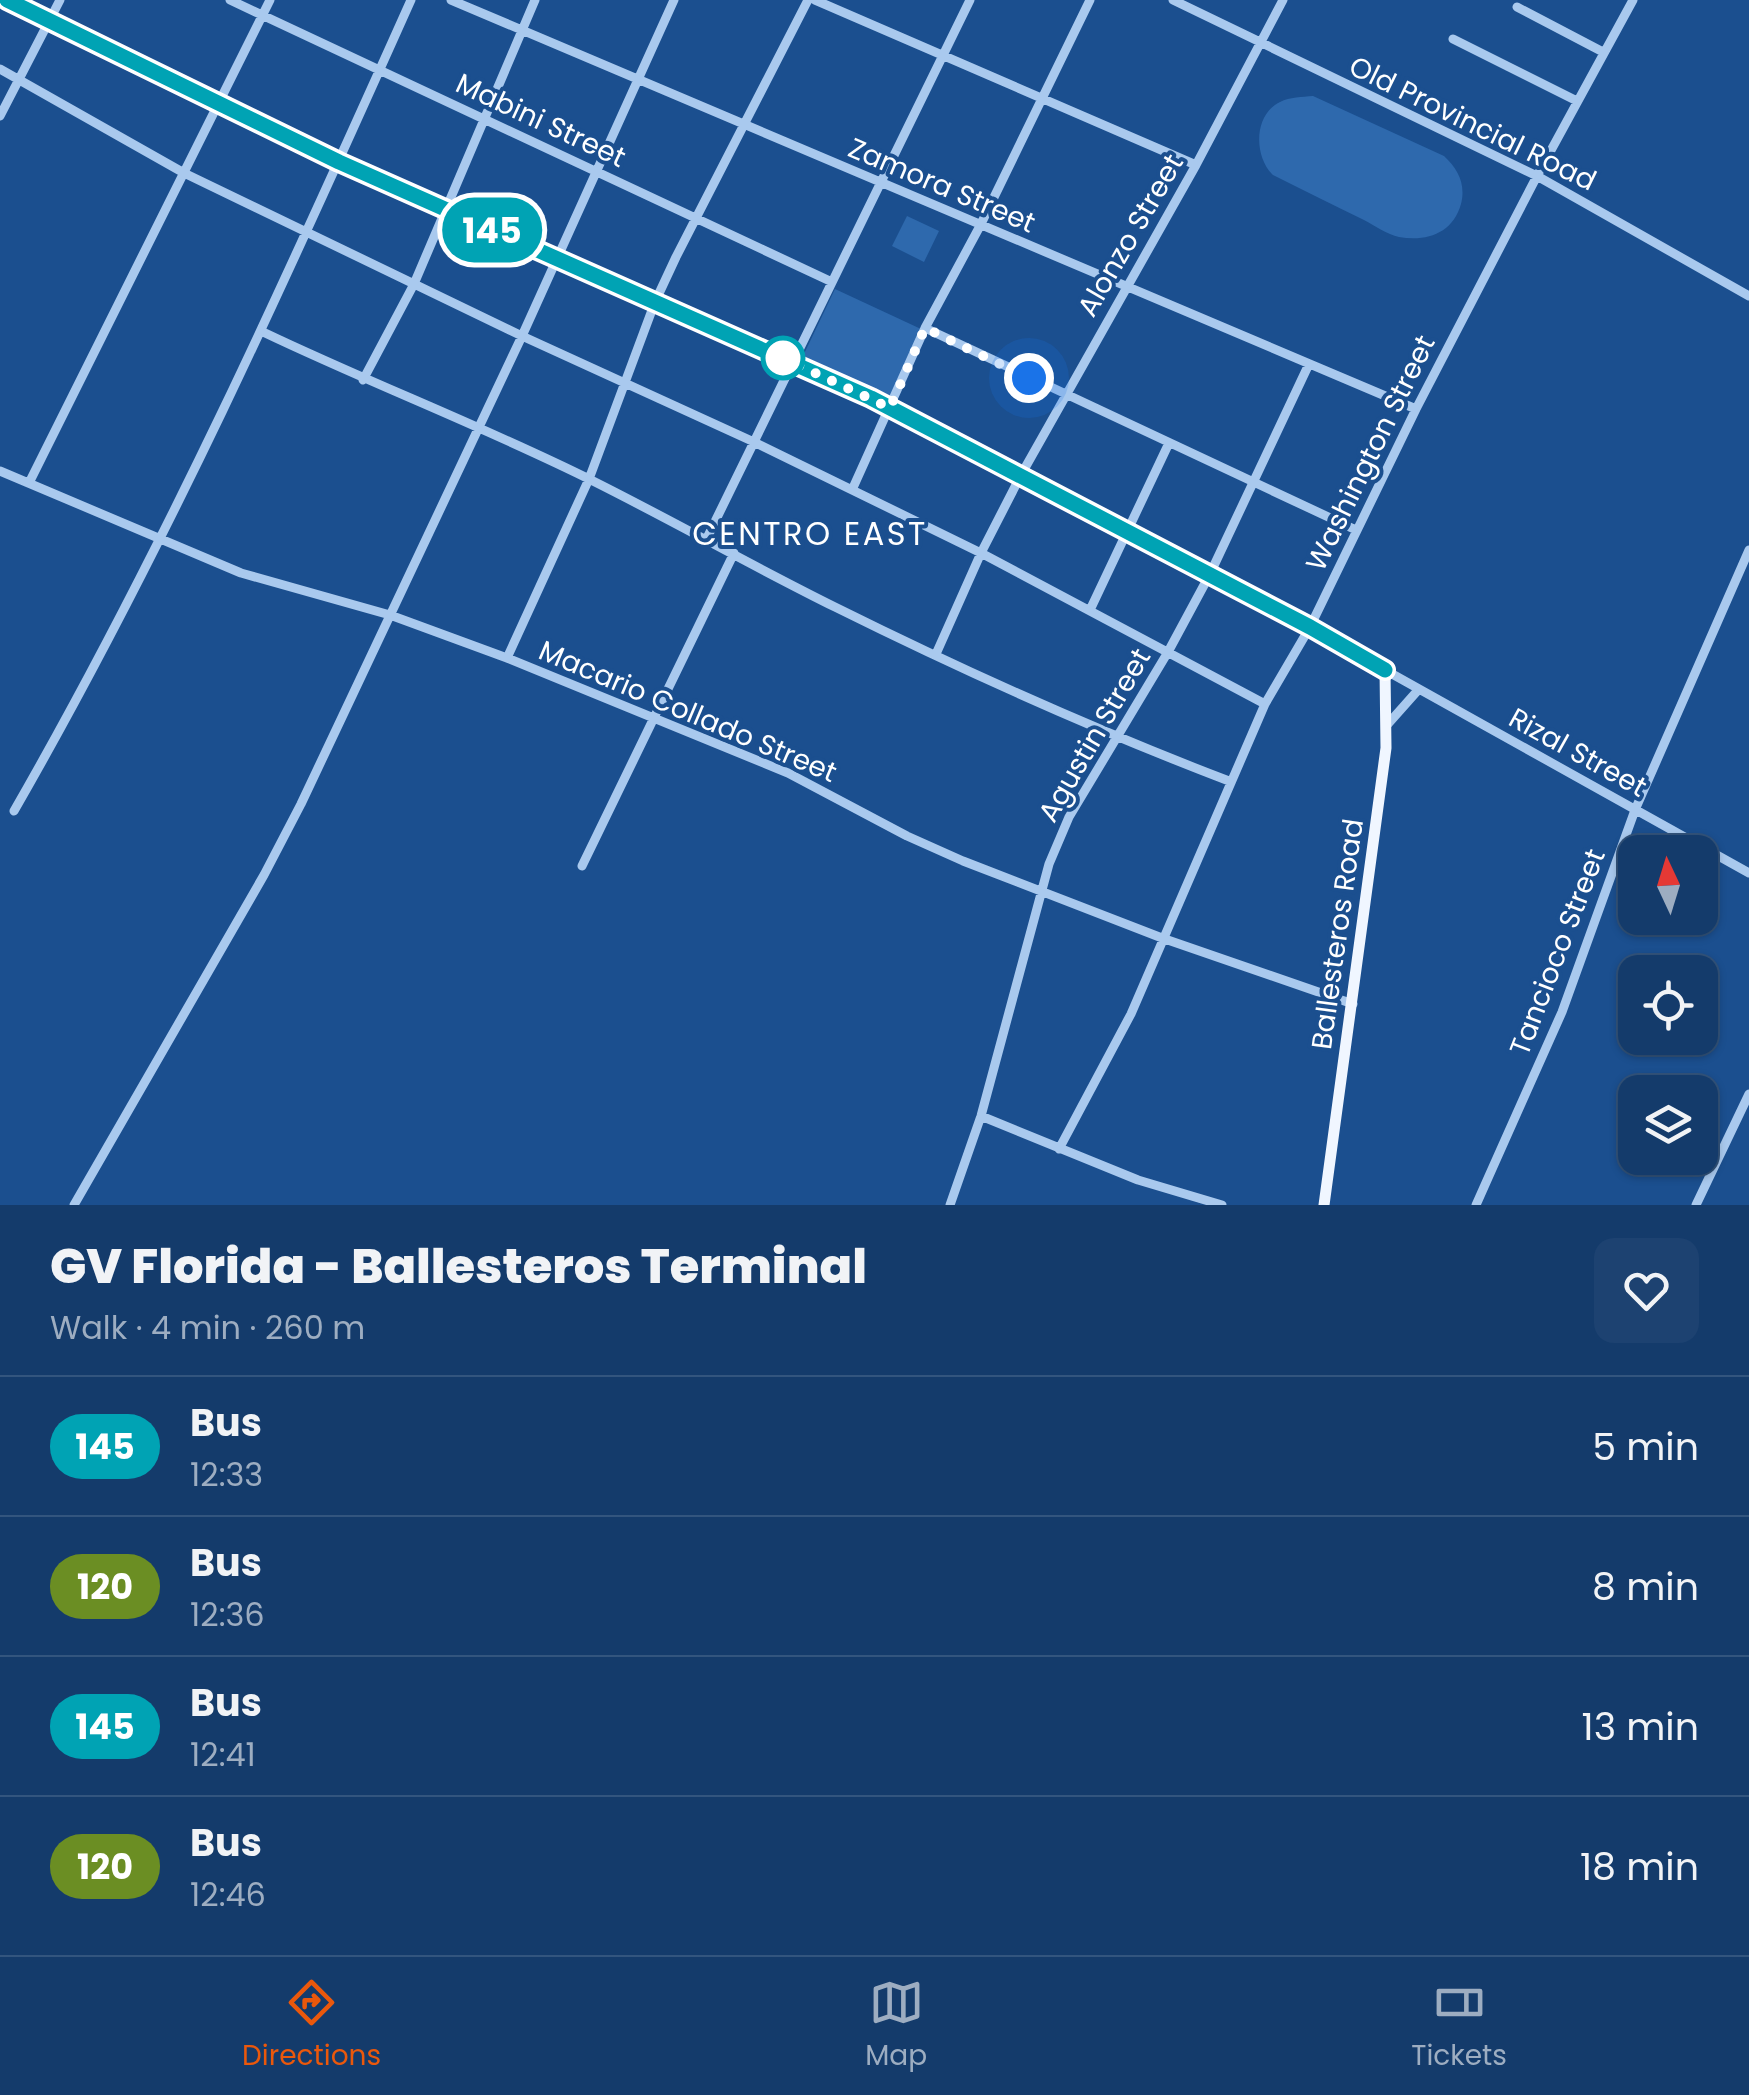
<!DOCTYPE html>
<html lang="en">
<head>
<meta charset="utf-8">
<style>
  body { margin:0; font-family:Poppins,sans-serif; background:#1d4271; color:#f1f3f6; height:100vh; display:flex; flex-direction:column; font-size:38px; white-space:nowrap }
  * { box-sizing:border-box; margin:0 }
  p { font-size:32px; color:#9dadc1 }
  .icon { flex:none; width:55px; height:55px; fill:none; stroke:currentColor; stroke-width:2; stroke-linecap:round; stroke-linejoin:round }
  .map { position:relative; height:1205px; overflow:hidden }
  .panel { display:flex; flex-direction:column; background:#143b6b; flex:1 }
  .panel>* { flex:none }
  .badge { padding:0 20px; border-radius:32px; font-size:35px; line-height:65px }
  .needle { width:65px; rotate:356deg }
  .buttons { position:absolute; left:1618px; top:835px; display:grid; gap:20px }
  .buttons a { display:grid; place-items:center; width:100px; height:100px; border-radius:20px; background:#143b6b; box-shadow:0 2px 8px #0004,0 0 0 2px #33557e; font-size:50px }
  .you { position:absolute; width:50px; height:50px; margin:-25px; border:8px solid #fff; border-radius:50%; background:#1a73e8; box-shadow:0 0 0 15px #1a73e833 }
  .map>.badge { position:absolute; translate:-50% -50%; box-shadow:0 0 0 5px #fff }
  .round { display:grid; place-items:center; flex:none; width:105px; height:105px; border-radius:20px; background:#1d4271 }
  .summary { display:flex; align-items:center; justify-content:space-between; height:170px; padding:0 50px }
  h1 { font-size:48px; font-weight:800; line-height:75px }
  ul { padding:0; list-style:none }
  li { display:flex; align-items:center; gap:30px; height:140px; padding:0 50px; border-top:2px solid #33557e }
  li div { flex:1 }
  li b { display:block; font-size:38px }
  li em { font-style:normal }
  li .badge { min-width:110px; font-weight:700; text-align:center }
  .dock { display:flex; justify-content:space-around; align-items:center; height:140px; border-top:2px solid #33557e; background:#143b6b; font-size:28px; color:#9dadc1 }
  .dock a { display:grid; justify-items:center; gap:5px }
  .dock .selected { color:#ea580c }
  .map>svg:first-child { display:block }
  .green { fill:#2e69ad }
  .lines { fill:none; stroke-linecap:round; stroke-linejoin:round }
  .minor { stroke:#a9c9ee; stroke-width:9 }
  .major { stroke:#f0f6ff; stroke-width:11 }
  .line-casing { stroke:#fff; stroke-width:22 }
  .line { stroke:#00a3b4; stroke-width:15 }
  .walk { stroke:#fff; stroke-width:10; stroke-dasharray:0 18 }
  .stop-dot { fill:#fff; stroke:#00a3b4; stroke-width:5 }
  .labels { text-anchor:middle; stroke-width:8; stroke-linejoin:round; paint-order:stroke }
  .street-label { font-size:28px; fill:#fff; stroke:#1b4f8f }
  .quarter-label { font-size:32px; letter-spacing:2.5px; fill:#fff; stroke:#1b4f8f }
</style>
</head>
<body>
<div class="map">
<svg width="1749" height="1205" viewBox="0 0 1749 1205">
  <rect width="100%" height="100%" fill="#1b4f8f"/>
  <!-- green -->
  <path class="green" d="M1313,96L1444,156C1458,169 1466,184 1461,204C1453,233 1427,242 1399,237C1387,234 1375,226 1364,220C1333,205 1303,190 1273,175C1254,157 1253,115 1280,102C1290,97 1302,97 1313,96Z
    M907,216L939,231L924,262L892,246Z
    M835,289L921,329L890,396L803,356Z"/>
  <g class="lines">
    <!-- minor -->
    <path class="minor" d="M230,0L832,282
      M451,0L1416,409
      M815,0L1196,165
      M1173,0L1537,176L1749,296
      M1517,7L1603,52
      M1453,39L1577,101
      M0,69L184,173L522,336L754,442L981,553L1265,704
      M0,116L60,0
      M925,328L1356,530
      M263,332C372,384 485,427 593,481C675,522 754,567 835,607C964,671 1095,730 1229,781
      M363,380L414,284L535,0
      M0,471L241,573L390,615L507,658L788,773L907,836L963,861L1162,938L1353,1004
      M29,483L270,0
      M852,490L925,328L980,226L1090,0
      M707,538L970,0
      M1090,610L1169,443
      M936,654L981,553L1021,475L1196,165L1283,0
      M507,658L589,479L655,302L676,257L808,0
      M1385,670L1749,873
      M1387,725L1419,689
      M14,811C164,550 288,275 411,0
      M582,866L734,553
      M981,1116L1138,1180L1222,1205
      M1059,1149L1131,1014L1265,704L1310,627L1416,409L1537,176L1633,0
      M74,1205L264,875L301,804L522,336L674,0
      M950,1205L981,1116L1049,864L1069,817L1168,652L1210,574L1309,364
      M1476,1205L1562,1012L1635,810L1749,550
      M1696,1205L1749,1094"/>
    <!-- major -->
    <path class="major" d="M7,0L339,162L871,398L1310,627L1385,670L1386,748L1324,1205"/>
  </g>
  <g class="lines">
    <!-- line casing -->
    <g class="line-casing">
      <path id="line" d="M7,0L339,162L871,398L1310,627L1385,670"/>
    </g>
    <!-- line -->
    <use href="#line" class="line"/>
    <!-- walk -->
    <path class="walk" d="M783,358L890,408L925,328L1029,378"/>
  </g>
  <!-- markers -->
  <circle class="stop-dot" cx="783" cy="358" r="20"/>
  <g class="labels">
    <!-- street labels -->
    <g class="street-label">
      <text transform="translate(541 120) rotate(25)" y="10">Mabini Street</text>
      <text transform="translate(1473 123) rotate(26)" y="10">Old Provincial Road</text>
      <text transform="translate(942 185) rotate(23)" y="10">Zamora Street</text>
      <text transform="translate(1130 235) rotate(-60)" y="10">Alonzo Street</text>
      <text transform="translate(1370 453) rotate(-64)" y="10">Washington Street</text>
      <text transform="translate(688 711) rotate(23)" y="10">Macario Collado Street</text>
      <text transform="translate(1094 735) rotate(-60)" y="10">Agustin Street</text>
      <text transform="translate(1578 752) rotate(29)" y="10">Rizal Street</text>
      <text transform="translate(1337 934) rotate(-82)" y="10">Ballesteros Road</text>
      <text transform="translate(1557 952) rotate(-69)" y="10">Tancioco Street</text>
    </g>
    <!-- quarter labels -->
    <g class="quarter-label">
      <text x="810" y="545">CENTRO EAST</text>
    </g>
  </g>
</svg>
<div class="buttons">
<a><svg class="needle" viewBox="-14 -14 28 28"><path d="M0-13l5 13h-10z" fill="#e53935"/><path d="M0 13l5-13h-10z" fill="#9dadc1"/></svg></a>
<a><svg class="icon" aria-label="locate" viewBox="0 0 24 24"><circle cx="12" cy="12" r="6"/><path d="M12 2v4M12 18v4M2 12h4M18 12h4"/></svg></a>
<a><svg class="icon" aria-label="layers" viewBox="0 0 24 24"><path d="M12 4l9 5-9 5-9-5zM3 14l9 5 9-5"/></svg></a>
</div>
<div class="you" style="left:1029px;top:378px"></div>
<b class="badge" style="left:492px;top:230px;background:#00a3b4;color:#fff">145</b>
</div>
<section class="panel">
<div class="summary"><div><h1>GV Florida - Ballesteros Terminal</h1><p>Walk · 4 min · 260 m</p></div><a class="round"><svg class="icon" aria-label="heart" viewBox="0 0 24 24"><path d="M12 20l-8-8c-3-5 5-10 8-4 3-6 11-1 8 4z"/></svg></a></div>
<ul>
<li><span class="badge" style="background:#00a3b4;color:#fff">145</span><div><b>Bus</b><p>12:33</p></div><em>5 min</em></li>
<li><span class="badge" style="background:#6b8e23;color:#fff">120</span><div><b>Bus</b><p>12:36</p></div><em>8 min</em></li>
<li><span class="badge" style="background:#00a3b4;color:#fff">145</span><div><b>Bus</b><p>12:41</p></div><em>13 min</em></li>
<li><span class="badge" style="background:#6b8e23;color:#fff">120</span><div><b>Bus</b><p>12:46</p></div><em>18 min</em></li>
</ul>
</section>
<nav class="dock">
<a class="selected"><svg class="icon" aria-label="directions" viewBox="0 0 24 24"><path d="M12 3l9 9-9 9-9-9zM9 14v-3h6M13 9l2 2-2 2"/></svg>Directions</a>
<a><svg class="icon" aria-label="map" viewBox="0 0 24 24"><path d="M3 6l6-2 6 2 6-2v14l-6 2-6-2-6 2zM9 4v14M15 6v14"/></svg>Map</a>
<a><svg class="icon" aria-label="tickets" viewBox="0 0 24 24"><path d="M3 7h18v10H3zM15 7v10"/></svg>Tickets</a>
</nav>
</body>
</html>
